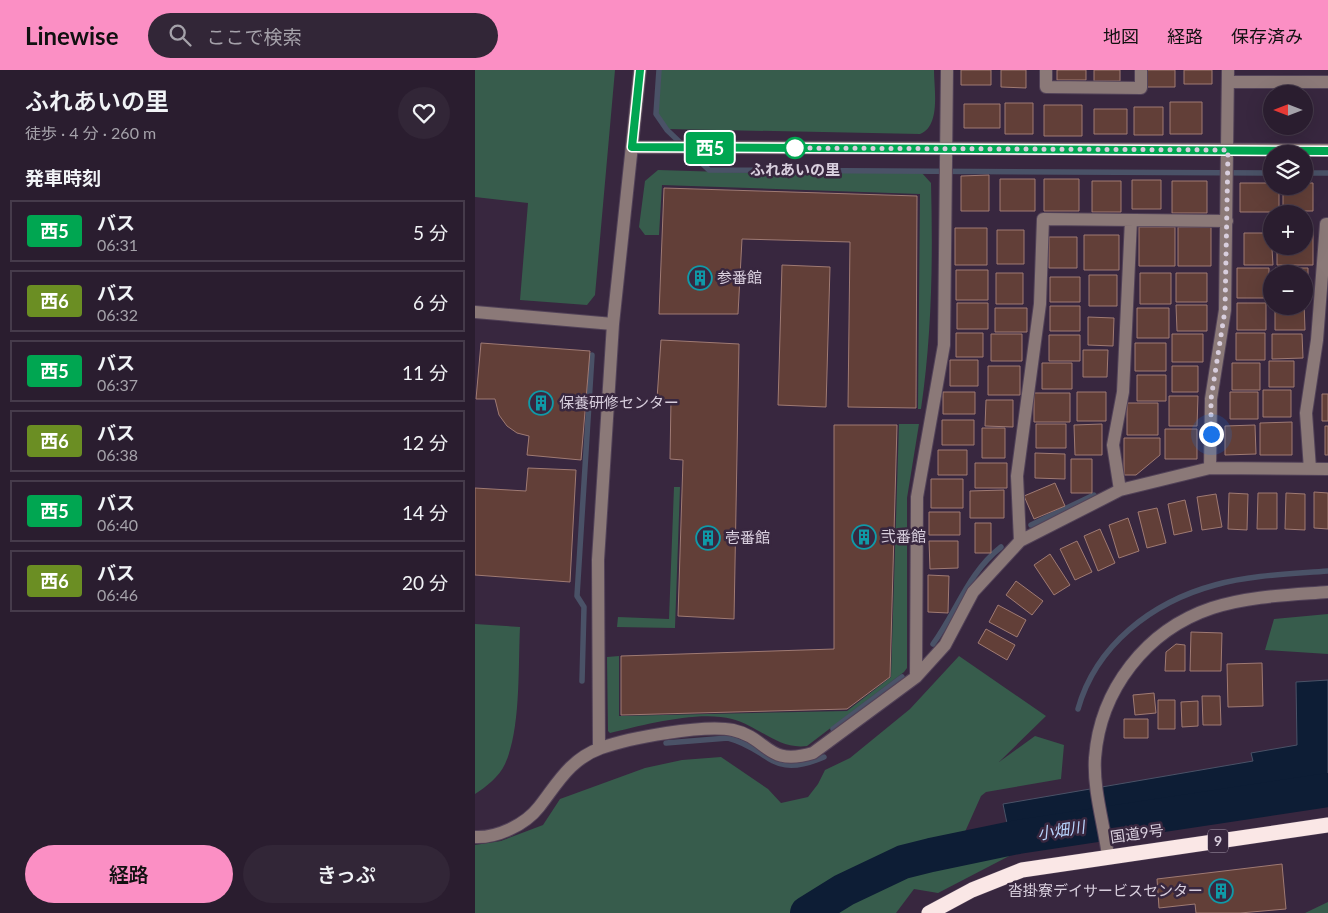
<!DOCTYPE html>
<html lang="ja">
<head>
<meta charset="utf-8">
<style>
  body { margin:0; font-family:Lato,"Noto Sans JP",sans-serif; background:#322637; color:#f1f3f6; height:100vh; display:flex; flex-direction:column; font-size:19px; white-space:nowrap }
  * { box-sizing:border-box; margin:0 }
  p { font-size:16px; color:#a5a2aa }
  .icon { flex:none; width:28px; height:28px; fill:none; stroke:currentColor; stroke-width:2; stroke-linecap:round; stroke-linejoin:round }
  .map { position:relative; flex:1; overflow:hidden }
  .side { display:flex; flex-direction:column; background:#2a1d2f; width:475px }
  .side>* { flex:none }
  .badge { padding:0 10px; border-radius:4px; font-size:18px; line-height:32px }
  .needle { width:32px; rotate:270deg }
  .buttons { position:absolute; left:788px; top:15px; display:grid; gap:10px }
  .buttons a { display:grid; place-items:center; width:50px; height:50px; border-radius:50%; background:#2a1d2f; box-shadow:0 5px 20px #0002,0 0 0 1px #463b4b; font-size:25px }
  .you { position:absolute; width:25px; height:25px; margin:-12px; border:4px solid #fff; border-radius:50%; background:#1a73e8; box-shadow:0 0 0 8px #1a73e833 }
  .map>.badge { position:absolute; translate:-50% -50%; box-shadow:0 0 0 2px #fff }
  h2 { padding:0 25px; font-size:19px; line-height:45px }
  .round { display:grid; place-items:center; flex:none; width:52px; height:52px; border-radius:26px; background:#322637 }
  .head { display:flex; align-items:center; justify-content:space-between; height:85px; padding:0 25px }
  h1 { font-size:24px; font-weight:600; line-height:38px }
  .button { display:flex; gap:10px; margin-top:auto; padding:10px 25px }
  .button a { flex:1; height:58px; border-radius:30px; background:#fb8fc4; color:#111; font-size:20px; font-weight:600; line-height:58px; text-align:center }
  .button a+a { background:#322637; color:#f1f3f6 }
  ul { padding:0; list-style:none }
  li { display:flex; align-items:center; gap:15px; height:62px; margin:0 10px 8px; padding:0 15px; border:2px solid #463b4b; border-radius:0px }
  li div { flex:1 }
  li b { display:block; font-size:19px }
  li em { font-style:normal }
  li .badge { min-width:55px; font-weight:700; text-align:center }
  header { display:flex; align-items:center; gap:30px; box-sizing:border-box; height:70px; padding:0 25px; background:#fb8fc4; color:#111 }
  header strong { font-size:24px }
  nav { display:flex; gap:28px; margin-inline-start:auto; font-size:18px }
  .search { width:350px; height:45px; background:#322637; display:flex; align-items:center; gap:12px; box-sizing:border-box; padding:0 18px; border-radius:28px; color:#a5a2aa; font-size:19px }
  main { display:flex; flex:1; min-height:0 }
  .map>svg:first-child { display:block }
  .green { fill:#375c4c }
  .water { fill:#0d1d35; stroke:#4a5267 }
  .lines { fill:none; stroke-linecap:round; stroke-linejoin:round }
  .stream { stroke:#4a5267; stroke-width:5.5 }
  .river { stroke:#0d1d35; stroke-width:34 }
  .building { fill:#623f38; stroke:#9f7a73 }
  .minor-casing { stroke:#524258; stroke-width:14 }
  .highway-casing { stroke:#524258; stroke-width:16 }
  .minor { stroke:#8b7978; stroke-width:12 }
  .highway { stroke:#fae7e6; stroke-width:15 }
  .line-casing { stroke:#fff; stroke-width:11 }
  .line { stroke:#00a651; stroke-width:8 }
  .walk { stroke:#d8cedd; stroke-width:5; stroke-dasharray:0 9 }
  .stop-dot { fill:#fff; stroke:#00a651; stroke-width:2.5 }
  .labels { text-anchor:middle; stroke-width:5; stroke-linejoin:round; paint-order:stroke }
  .shield { fill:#38273f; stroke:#a89cae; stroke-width:1 }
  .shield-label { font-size:14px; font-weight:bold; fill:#d8cedd }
  .stop-label { font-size:15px; font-weight:bold; fill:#d8cedd; stroke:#38273f }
  .poi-label { font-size:15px; fill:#d8cedd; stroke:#38273f; text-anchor:start }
  .street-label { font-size:15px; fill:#d8cedd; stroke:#38273f }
  .water-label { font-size:16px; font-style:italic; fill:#b8d4fd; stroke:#38273f }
</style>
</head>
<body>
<header>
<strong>Linewise</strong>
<div class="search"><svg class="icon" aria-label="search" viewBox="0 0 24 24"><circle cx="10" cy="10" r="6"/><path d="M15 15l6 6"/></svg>ここで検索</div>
<nav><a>地図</a><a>経路</a><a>保存済み</a></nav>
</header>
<main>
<section class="side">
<div class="head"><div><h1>ふれあいの里</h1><p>徒歩 · 4 分 · 260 m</p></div><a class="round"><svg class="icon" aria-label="heart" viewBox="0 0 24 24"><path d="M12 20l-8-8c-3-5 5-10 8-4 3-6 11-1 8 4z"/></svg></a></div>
<h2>発車時刻</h2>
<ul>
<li><span class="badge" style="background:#00a651;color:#fff">西5</span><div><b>バス</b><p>06:31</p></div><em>5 分</em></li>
<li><span class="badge" style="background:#6b8e23;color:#fff">西6</span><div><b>バス</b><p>06:32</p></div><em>6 分</em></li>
<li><span class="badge" style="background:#00a651;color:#fff">西5</span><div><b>バス</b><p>06:37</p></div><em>11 分</em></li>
<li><span class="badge" style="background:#6b8e23;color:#fff">西6</span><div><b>バス</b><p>06:38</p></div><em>12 分</em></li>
<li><span class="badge" style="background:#00a651;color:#fff">西5</span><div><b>バス</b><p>06:40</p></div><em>14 分</em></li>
<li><span class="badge" style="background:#6b8e23;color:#fff">西6</span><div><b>バス</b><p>06:46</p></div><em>20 分</em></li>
</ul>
<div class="button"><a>経路</a><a>きっぷ</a></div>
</section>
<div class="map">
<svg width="853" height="843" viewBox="0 0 853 843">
  <rect width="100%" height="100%" fill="#38273f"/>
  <!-- green -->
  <path class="green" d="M0,0H140L120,225L112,235L45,230L53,133L0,127Z
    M186,0H459C459,19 466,56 445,64L194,59L183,44Z
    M183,100L310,104L347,102H446L456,113C458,189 457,264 446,339H443L445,124L187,115L184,165H170L164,157L170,111Z
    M424,354H444L432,428V598L429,602L332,676C303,680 284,656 257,649C224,640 168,655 135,663L133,661L132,587L144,586V646L372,641L416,607Z
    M199,417H205L200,558L142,557L143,547L194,549Z
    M853,544V584L790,580L799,549Z
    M0,554L45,557C43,597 46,659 30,694C24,707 11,717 0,724Z
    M484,586L571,646L524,692L560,666L589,675L586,709L511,722L506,726L485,773L596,763L588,774L538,784L463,823L439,819L421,843H0V775L26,771L68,755L85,729L170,698L207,690L246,687L293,719L306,733L333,727L343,714L350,700L375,688L435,639Z
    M853,832V843H830Z"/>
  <!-- water -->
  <path class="water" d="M853,610V707L534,763L528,734L778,691L776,683L822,675L821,612Z"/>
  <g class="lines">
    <!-- stream -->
    <path class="stream" d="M184,0L181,44L192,60L234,100L796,103
      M829,103H853
      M556,455L619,425
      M458,574C482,541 493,503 526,477
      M107,611L109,537L102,526L117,285
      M603,639C621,575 677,532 740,515C776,505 816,504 853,501
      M358,659L427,607
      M191,673L253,668C296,679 295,710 349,687"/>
    <!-- river -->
    <path class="river" d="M332,843L369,820L428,792L456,785L543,767L853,720"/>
  </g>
  <!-- building -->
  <path class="building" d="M486,0H516V15H486Z
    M526,0H551V18L526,17Z
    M582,0H611V10H582Z
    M619,0H645V11H619Z
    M671,0H700V17H671Z
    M709,0H737V14H709Z
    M695,32H727V64H695Z
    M530,33H558V64H530Z
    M489,34H525V58H489Z
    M569,35H607V66H569Z
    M659,37H688V65H659Z
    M619,39H652V64H619Z
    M514,105V141H486V106Z
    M525,109H560V141H525Z
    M569,109H604V141H569Z
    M657,110H686V139H657Z
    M617,111H646V142H617Z
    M697,111H732V143H697Z
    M765,113H796V116H804V142H765Z
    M829,113H838V141H808V116H829Z
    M189,118L442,126L441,338L373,337L375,172L267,169L263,244H184Z
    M664,157H700V196H664Z
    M703,157H736V196H703Z
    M480,158H512V195H480Z
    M522,160H549V194H522Z
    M829,160H838V195H802V176H829Z
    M769,163H796L798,195H769Z
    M609,165H644V200H609Z
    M574,167H602V198H574Z
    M307,195L355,197L351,337L303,335Z
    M762,198H794V228H762Z
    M800,198H833V228H829V204H800Z
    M481,200H513V230H481Z
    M521,203H548V234H521Z
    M665,203H696V234H665Z
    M701,203H732V232H701Z
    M614,205H642V236H614Z
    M575,207H605V232H575Z
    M829,232L830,260H800V236H829Z
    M482,233H513V259H482Z
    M762,233H791V260H762Z
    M701,235H732V261H702Z
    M575,236H605V261H575Z
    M520,238H552V262H520Z
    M662,238H694V268H662Z
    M613,247L639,248L638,276L613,275Z
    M481,263H508V287H481Z
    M761,263H790V290H761Z
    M516,264H547V291H516Z
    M697,264H728V292H697Z
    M797,264H827L828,288L797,289Z
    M574,265H605V291H574Z
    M186,270L264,274L259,549L203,546L208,390L195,389L196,330L182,329Z
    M6,273L115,281L106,390L52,385L54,366L42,363L32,356L24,345L20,329H1Z
    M660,273H691V301H660Z
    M608,280H633L632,307H608Z
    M475,290H503V316H475Z
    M794,291H819V317H794Z
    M567,293H597V319H567Z
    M757,293H785V320H757Z
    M513,296H545V325H513Z
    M697,296H723V322H697Z
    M662,305H691V331H662Z
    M788,320H816V347H788Z
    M468,322H500V344H468Z
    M602,322H631V351H602Z
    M755,322H783V349H755Z
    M559,323H595V352H559Z
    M847,324H853V351H847Z
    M694,326H723L722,356H694Z
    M511,330H538V357L510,356Z
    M652,333H683V365H652Z
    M467,350H499V375H467Z
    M817,352V385H785V353Z
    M561,354H591V378H561Z
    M627,354V385H600L599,355Z
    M359,355H422L415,607L372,639L146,645V586L359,579Z
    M780,355L781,384L750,385V356Z
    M850,356H853V385H850Z
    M507,358H530V388H507Z
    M690,359H722V389H690Z
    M649,368H685V385L661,405H649Z
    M463,380H492V405H463Z
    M560,383L590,384V409L560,408Z
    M596,389H617V423H596Z
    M500,393H532V418H500Z
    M53,398L101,400L95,512L0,505V418L51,421Z
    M456,409H488V438H456Z
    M580,413L590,436L559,449L549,426Z
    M529,420V448H495V421Z
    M839,422L853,423V459L839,458Z
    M754,423L773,424L772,460L753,459Z
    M783,423H802V459H782Z
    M811,423L830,424V460L810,459Z
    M741,424L747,457L727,460L722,427Z
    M710,430L717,461L699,465L693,434Z
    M682,438L691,473L672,478L663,442Z
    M454,442H485V465H454Z
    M653,448L664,481L644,488L634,455Z
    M500,453H516V483H500Z
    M625,459L640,493L623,501L609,466Z
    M454,471H483V498L455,499Z
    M602,471L617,502L600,510L585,479Z
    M575,484L595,515L579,525L559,495Z
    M453,505L474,506L473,543L453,542Z
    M541,511L568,531L557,545L531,525Z
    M523,535L551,550L542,567L514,552Z
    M511,559L540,575L532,590L503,573Z
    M716,562L747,563L746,601H715Z
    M701,574L710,575V601H690L691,582Z
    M787,593L788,636L753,637L752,594Z
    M679,623L681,643L660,645L658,625Z
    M727,626H745L746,655H728Z
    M683,630H700V659H683Z
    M723,631V656L707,657L706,632Z
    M649,649H673V668H649Z
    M807,794L811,839L765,843H721L720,834L684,838L682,809Z"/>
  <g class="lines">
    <!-- minor casing -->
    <g class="minor-casing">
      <path id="minor" d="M571,0V17L666,18V0
        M753,12H853
        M157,77L853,80
        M0,242L138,254
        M735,398L736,329L750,240L753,0
        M835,399L831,343L842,270L851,154H853
        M645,420L638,375L648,322L656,150
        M545,471L542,406L565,234L568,149L752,151
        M441,607L442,427L469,275L472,0
        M124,678L123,490L138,254L165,0
        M0,767C22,768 50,755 64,737C82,714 95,689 126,678C154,668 229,654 258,660C294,668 291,697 338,683L441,607L470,575L498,522L545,471L645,420L735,398L853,399
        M633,786C629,754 618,720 620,688C625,620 671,560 737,538C774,526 814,525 853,522"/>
    </g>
    <!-- highway casing -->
    <g class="highway-casing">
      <path id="highway" d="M454,843L497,820L547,800L853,755"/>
    </g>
    <!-- minor -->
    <use href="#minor" class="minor"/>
    <!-- highway -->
    <use href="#highway" class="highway"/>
  </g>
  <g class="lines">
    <!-- line casing -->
    <g class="line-casing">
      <path id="line" d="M165,0L157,77L853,81"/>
    </g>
    <!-- line -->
    <use href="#line" class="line"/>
    <!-- walk -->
    <path class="walk" d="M320,78H314L753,80L750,240L736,329V364"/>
  </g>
  <!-- icons -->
  <defs>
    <g id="building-ring" transform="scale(1.25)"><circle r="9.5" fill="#38273f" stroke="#0f9aa8" stroke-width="1.5"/><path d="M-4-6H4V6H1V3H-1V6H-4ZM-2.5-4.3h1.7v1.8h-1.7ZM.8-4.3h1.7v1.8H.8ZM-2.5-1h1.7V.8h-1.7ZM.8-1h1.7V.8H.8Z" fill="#0f9aa8"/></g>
  </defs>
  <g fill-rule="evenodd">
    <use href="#building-ring" x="225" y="208"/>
    <use href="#building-ring" x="66" y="333"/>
    <use href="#building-ring" x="389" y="467"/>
    <use href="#building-ring" x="233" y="468"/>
    <use href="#building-ring" x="746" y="821"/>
  </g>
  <!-- markers -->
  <circle class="stop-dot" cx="320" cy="78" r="10"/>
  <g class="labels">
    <!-- shield labels -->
    <rect class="shield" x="733" y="759.5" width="20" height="23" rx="4"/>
    <g class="shield-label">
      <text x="743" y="776">9</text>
    </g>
    <!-- stop labels -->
    <g class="stop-label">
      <text x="320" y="105">ふれあいの里</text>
    </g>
    <!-- poi labels -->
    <g class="poi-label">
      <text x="242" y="213">参番館</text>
      <text x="84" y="338">保養研修センター</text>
      <text x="406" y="472">弐番館</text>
      <text x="250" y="473">壱番館</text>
      <text x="728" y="826" text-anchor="end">沓掛寮デイサービスセンター</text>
    </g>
    <!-- street labels -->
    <g class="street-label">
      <text transform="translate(662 764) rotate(-8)" y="5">国道9号</text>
    </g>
    <!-- water labels -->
    <g class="water-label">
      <text transform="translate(586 760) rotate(-9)" y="6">小畑川</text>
    </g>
  </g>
</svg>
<div class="buttons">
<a><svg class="needle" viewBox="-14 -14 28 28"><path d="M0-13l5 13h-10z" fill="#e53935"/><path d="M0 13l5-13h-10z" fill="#a5a2aa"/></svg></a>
<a><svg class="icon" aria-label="layers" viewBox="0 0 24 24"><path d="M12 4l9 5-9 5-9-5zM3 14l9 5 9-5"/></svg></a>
<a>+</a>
<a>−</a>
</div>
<div class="you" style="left:736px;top:364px"></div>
<b class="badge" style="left:235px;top:78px;background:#00a651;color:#fff">西5</b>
</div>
</main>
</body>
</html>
